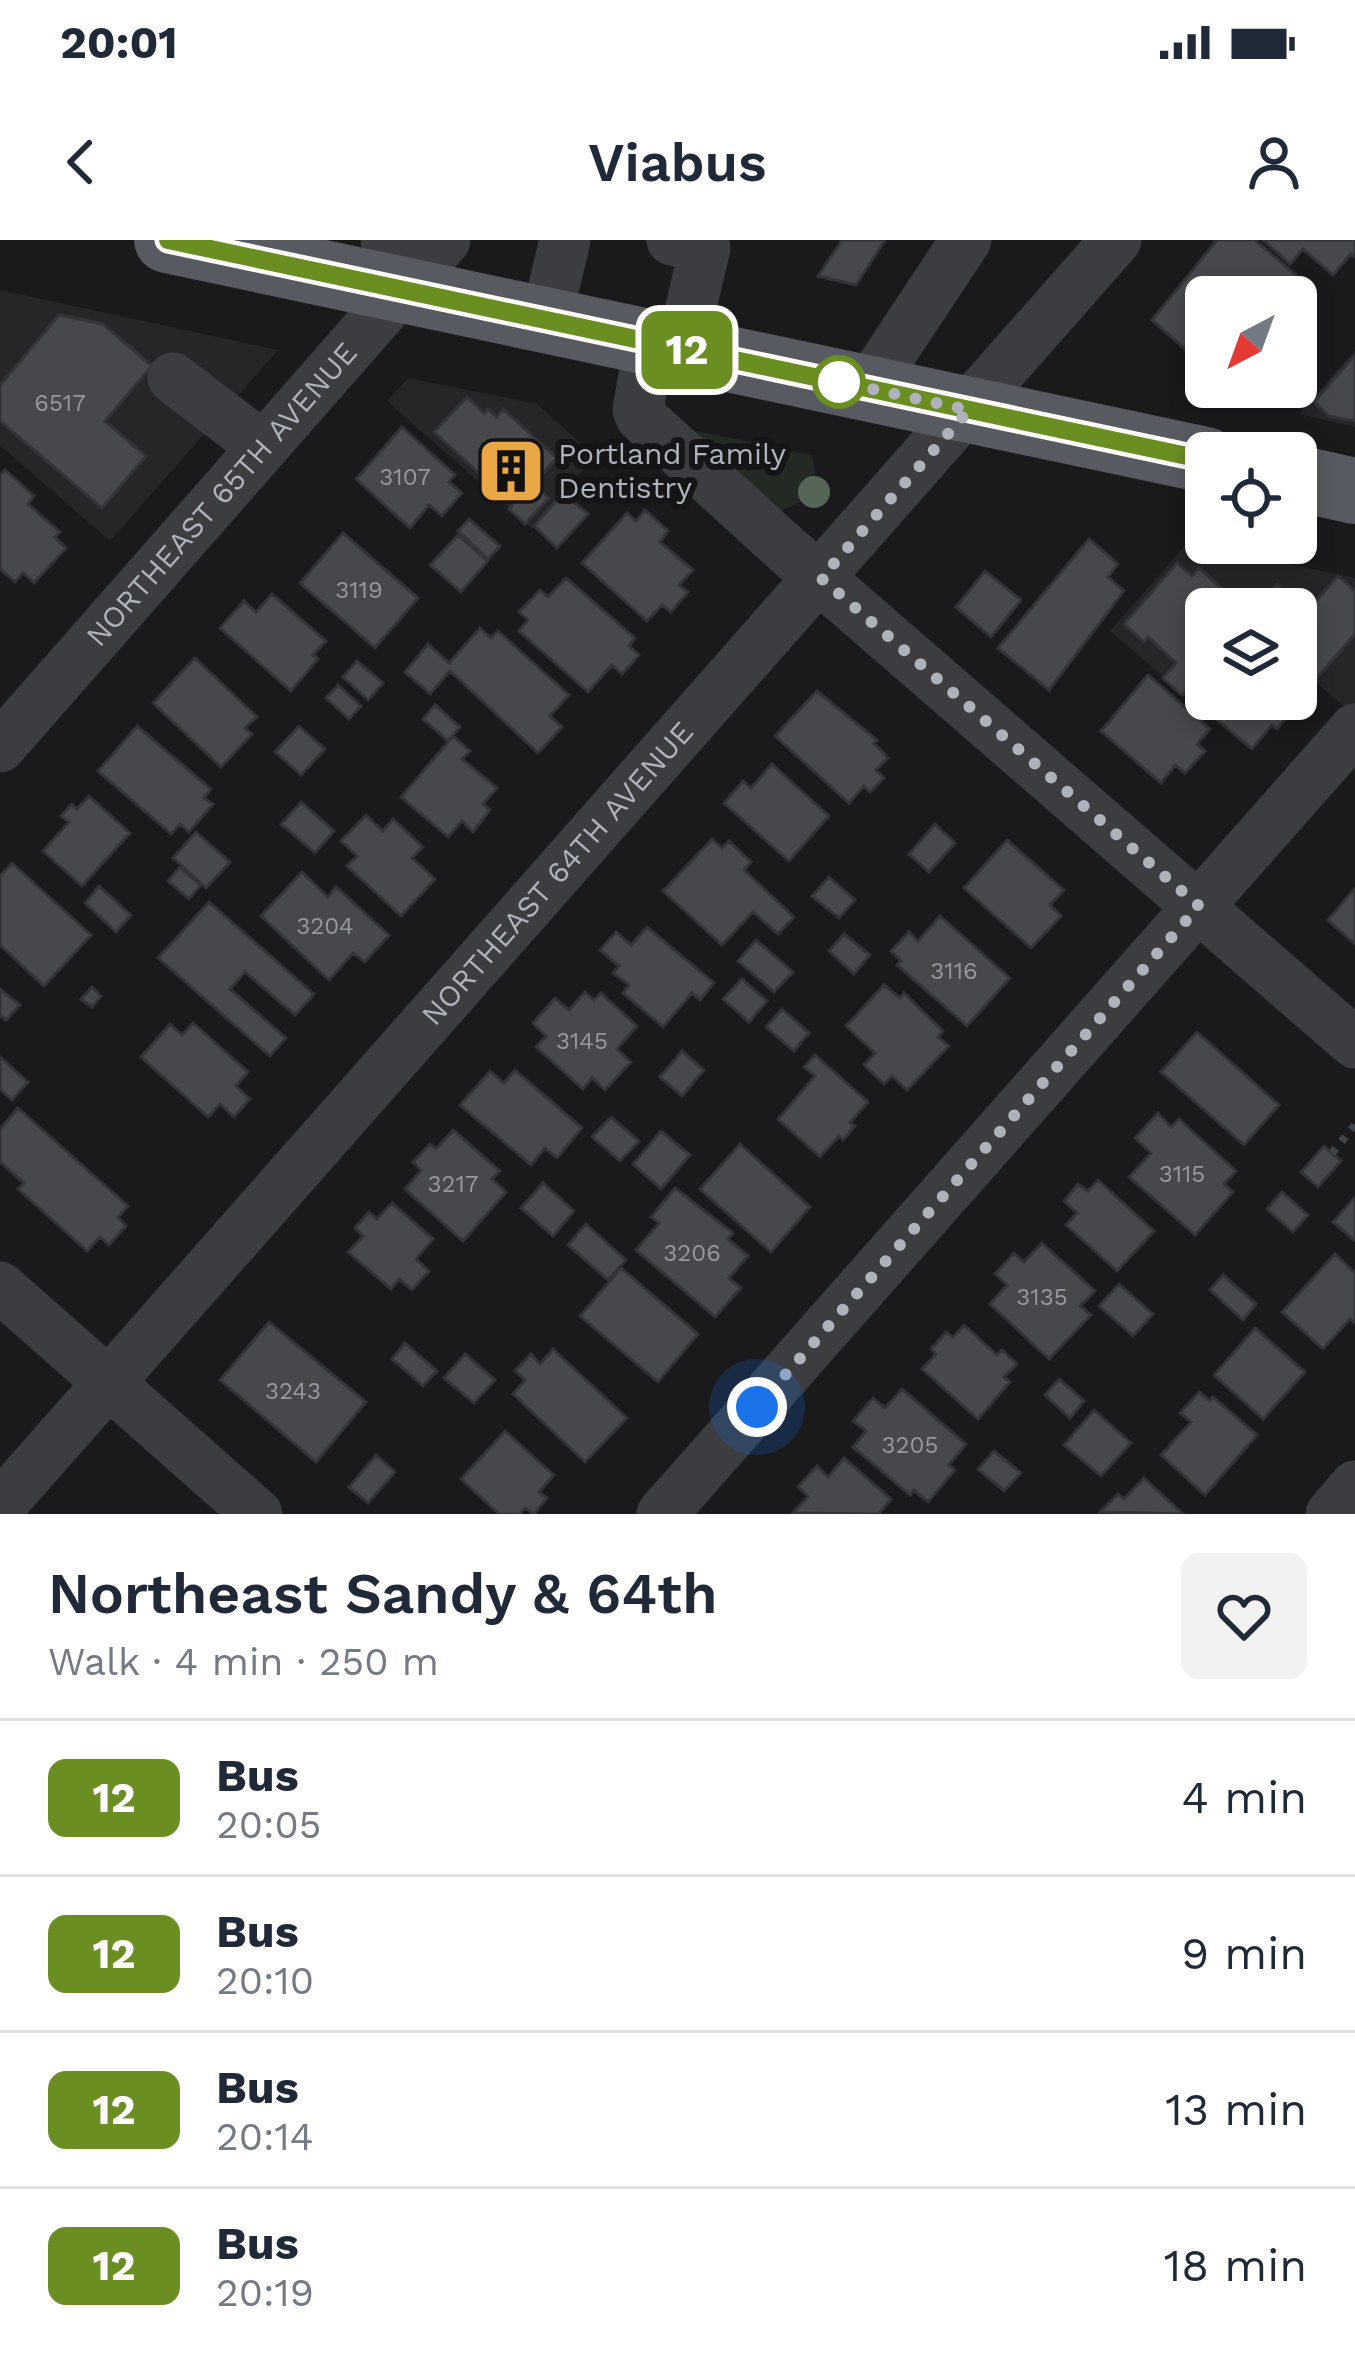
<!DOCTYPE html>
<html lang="en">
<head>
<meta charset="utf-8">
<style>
  body { margin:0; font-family:"Work Sans",sans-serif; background:#f2f2f3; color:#1f2937; height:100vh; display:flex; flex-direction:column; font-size:45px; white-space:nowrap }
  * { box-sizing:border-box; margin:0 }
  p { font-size:39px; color:#747a83 }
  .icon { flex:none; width:66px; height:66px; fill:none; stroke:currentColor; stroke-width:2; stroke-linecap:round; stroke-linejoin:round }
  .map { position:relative; height:1274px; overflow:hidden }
  .drawer { display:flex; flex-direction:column; background:#fff; flex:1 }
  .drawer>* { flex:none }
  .badge { padding:0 24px; border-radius:18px; font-size:42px; line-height:78px }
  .needle { width:78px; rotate:221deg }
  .fabs { position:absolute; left:1185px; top:36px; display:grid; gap:24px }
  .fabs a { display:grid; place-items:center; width:132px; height:132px; border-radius:18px; background:#fff; box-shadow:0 6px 18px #0003; font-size:60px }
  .you { position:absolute; width:60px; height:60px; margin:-30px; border:9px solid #fff; border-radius:50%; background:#1a73e8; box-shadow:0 0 0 18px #1a73e833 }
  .map>.badge { position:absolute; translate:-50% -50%; box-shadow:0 0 0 6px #fff }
  .round { display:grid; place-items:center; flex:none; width:126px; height:126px; border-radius:18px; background:#f2f2f3 }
  .overview { display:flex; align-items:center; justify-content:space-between; height:204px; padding:0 48px }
  h1 { font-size:57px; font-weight:600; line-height:90px }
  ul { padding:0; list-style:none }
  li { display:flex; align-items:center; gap:36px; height:156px; padding:0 48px; border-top:3px solid #e0e1e3 }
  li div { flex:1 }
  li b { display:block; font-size:45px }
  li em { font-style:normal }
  li .badge { min-width:132px; font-weight:700; text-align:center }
  .status { display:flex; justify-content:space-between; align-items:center; height:84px; padding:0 60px; background:#fff; direction:ltr }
  .status svg { height:33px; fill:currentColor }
  header { display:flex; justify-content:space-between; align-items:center; height:156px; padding:0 48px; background:#fff; font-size:54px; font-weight:600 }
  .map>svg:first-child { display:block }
  .built { fill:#262629 }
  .green { fill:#222a23 }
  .building { fill:#47484c; stroke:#343438; stroke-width:3 }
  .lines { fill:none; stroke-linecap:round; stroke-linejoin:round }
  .path { stroke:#414448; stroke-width:8; stroke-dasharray:6 9; stroke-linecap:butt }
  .minor { stroke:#3b3d41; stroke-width:51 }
  .major { stroke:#575a60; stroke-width:66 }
  .tree { fill:#556656 }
  .line-casing { stroke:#fff; stroke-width:27 }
  .line { stroke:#6b8e23; stroke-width:18 }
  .walk { stroke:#adb2bb; stroke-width:12; stroke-dasharray:0 21.6 }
  .stop-dot { fill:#fff; stroke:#6b8e23; stroke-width:6 }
  .labels { text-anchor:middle; stroke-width:12; stroke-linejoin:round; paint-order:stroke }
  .number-label { font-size:24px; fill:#94989f }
  .poi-label { font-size:30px; fill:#adb2bb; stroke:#151517; text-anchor:start }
  .street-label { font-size:30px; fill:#adb2bb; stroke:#151517 }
</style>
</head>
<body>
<div class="status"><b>20:01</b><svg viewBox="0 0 49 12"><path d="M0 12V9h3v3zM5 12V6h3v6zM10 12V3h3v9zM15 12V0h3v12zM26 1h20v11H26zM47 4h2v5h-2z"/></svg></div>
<header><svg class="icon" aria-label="back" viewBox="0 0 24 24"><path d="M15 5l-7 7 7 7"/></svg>Viabus<svg class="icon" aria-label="person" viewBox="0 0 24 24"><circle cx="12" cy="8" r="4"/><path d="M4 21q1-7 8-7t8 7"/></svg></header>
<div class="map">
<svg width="1355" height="1274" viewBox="0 0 1355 1274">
  <rect width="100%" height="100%" fill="#1a1a1c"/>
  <!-- built -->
  <path class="built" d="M0,50L278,110L110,301L0,205Z
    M1355,110V187L1299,174Z
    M408,138L537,164L595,216L532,289L387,161Z
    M1188,302L1355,338V476L1296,425V369H1206V435L1187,457L1110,391Z"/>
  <!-- green -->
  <path class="green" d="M682,188L812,215L815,236L800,244L802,261L776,273Z"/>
  <!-- building -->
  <path class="building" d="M842,0H885L856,45L818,36Z
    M1217,0H1255L1296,35L1281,57H1206V117L1201,123L1152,80Z
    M1263,0H1355V17L1351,14L1333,35L1303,9L1290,24Z
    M59,75L103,84L152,126L105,181L146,216L102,268L0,181V145Z
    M1355,115V181L1329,176L1314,162Z
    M467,157L484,173L488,169L497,177L503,169L557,218L533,244L549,258L525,284L509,269L513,264L434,192Z
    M402,187L455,235L449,242L462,253L442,276L429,265L410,288L356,239Z
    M5,230L34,256L28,264L60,292L55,297L66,308L34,343L23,333L15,342L0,329V235Z
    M563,253L588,274L557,308L534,286Z
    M645,270L668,291L660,302L693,330L679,345L688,352L671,372L662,365L647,381L582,323L627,273L636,281Z
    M469,279L500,306L488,319L458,291Z
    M343,293L418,358L375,408L300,343Z
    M458,295L488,321L461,352L430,325Z
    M1089,299L1118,324L1108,337L1124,351L1049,450L998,408Z
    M1177,323L1192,336L1199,328L1224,350L1215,359L1226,369H1206V402L1192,418L1204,429L1182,455L1163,438L1176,423L1148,397L1144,402L1124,384Z
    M985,331L1021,360L991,397L956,367Z
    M1338,336L1355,351V394L1316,439L1296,422V369H1255L1277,344L1308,370Z
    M566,338L635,398L629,406L639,415L622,434L612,425L588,452L519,391L528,380L519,372L540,350L548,357Z
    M272,354L326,401L313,415L318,419L291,451L220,388L244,361L256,372Z
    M480,388L491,398L498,391L569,455L550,476L562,487L538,513L450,431L430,454L405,432L428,404L449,423Z
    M195,418L257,477L245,488L252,494L221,527L153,463Z
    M357,421L383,443L368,460L343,437Z
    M1148,435L1210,489L1197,504L1205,511L1185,533L1175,525L1161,543L1101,491Z
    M1206,443V459H1293L1283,471L1288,475L1277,489L1272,485L1252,509L1192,459Z
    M338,445L361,466L349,479L326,458Z
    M817,451L877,500L874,503L888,518L876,530L884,538L870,552L864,546L849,563L775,496Z
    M435,465L460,487L448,501L423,479Z
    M137,486L211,549L204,558L213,564L189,592L180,584L171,594L98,531Z
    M299,486L325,509L301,535L275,512Z
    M453,496L470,511L462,519L497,548L483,564L490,570L473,592L462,581L448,597L401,557Z
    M772,524L829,576L789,621L724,563L743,541L751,548Z
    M89,556L130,593L82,646L43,611L69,582L61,576L72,564L77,569Z
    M301,562L334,591L315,613L281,584Z
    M366,575L383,591L393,579L423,607L412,618L435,639L401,676L347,626L357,616L341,601Z
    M935,584L955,603L929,632L909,614Z
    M196,592L230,622L206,648L173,618Z
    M712,599L722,608L729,601L751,622L744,630L794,677L778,694L753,672L722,705L663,651Z
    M1007,600L1064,650L1050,665L1061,676L1031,708L964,648Z
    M12,623L91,695L44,746L0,705V636Z
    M180,627L201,645L189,659L168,641Z
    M302,632L328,657L336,647L389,695L365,722L353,713L329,740L261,676Z
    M829,637L855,660L839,678L812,656Z
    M99,646L131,675L116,692L85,663Z
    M1355,648V704L1328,680Z
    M209,662L314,754L295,775L245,732L230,749L286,798L270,816L158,718Z
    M940,676L1010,738L967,786L897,725L901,721L891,711L909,692L918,701Z
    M647,687L714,743L700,760L692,753L663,787L623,753L629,745L613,733L619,726L600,710L616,692L631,705Z
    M844,694L870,715L854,734L829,711Z
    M756,700L793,732L774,752L738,721Z
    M742,739L767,761L749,782L723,759Z
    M884,745L900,758L904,753L943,791L938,797L949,806L907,850L892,836L884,844L864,825L875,813L846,786Z
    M92,747L101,756L92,767L81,759Z
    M0,749L20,765L6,780L0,775Z
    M585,752L594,760L601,753L637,786L617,809L631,822L605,850L592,838L583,849L536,807L546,796L533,783L555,758L569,770Z
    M782,769L809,793L794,811L766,787Z
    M193,783L248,832L236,846L250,859L234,877L220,864L208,877L141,817L170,784L182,795Z
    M1197,792L1279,865L1244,905L1161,832Z
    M682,811L704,830L682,856L660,837Z
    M815,815L868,862L850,883L855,886L843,900L839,896L820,917L778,879L815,836L804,827Z
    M0,817L28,842L12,860L0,849Z
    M515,830L582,888L557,918L545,908L531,925L460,865L490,831L504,843Z
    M18,868L128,966L118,977L126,986L109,1005L100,997L87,1011L18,949L24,943L0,922V889Z
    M1158,873L1171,887L1179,879L1236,931L1224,944L1233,952L1195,995L1129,937L1151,913L1135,898Z
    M611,877L639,901L620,921L592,897Z
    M453,890L500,931L492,939L506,952L463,1001L405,949L421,930L413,922L430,904L436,909Z
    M661,891L690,915L661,949L633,924Z
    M740,904L810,967L771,1012L700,949Z
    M1324,906L1341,921L1318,947L1301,932Z
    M1098,940L1154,991L1117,1031L1066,985L1077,973L1064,961L1078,944L1088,951Z
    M543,943L574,971L553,996L521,968Z
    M675,948L733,993L728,999L748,1016L729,1038L741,1048L715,1077L636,1010L659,983L651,977Z
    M1282,952L1308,975L1293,992L1267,969Z
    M1355,957V1001L1333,982Z
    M392,963L433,999L416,1019L429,1031L412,1050L399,1039L391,1049L348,1012L363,996L355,988L369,972L377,979Z
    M586,984L626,1020L608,1040L568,1005Z
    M1042,1003L1095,1051L1080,1066L1091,1075L1049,1119L990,1064L1007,1045L995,1034L1014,1013L1024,1022Z
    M1335,1014L1355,1033V1083L1350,1079L1323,1109L1282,1072Z
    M621,1028L698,1094L658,1142L580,1076Z
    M1223,1035L1256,1064L1243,1080L1210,1050Z
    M1119,1044L1153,1074L1133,1096L1099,1066Z
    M269,1082L366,1162L316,1222L220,1140Z
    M964,1085L997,1115L1002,1110L1017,1124L1004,1137L1010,1142L978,1179L922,1129L936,1114L931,1109L946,1092L953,1097Z
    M1255,1088L1305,1132L1263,1179L1214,1135Z
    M405,1103L437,1131L423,1146L392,1119Z
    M553,1109L627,1178L585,1222L513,1154L525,1140L515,1131L531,1114L540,1124Z
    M465,1114L495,1140L474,1163L444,1138Z
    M1059,1139L1084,1161L1070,1178L1045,1155Z
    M902,1149L966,1204L949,1225L955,1230L928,1262L914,1250L910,1255L853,1207L866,1191L853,1181L873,1158L885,1168Z
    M1199,1152L1210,1161L1213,1157L1257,1195L1205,1255L1161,1215L1191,1182L1180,1173Z
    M1094,1170L1131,1203L1101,1236L1064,1205Z
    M505,1191L554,1235L539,1252L547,1258L534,1274L525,1268L520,1274H499L461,1239Z
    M994,1211L1021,1233L1004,1251L978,1229Z
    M376,1215L395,1232L368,1263L349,1247Z
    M844,1218L891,1259L879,1274L793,1273L808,1256L798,1247L817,1226L828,1237Z
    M1144,1238L1183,1274L1100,1272L1118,1254L1124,1259Z"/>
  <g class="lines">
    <!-- path -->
    <path class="path" d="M1332,913L1355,885"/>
    <!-- minor -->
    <g class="minor">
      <path d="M386,0L401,50"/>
      <path d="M672,0L705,8L681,109"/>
      <path d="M546,80L565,0"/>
      <path d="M650,102L638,169L641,177L787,310L1355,803"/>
      <path d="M173,138L263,207"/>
      <path d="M868,148L966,0"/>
      <path id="s1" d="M0,507L445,0"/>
      <path d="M0,1047L257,1274"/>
      <path id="s2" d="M0,1266L1116,0"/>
      <path d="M662,1274L1355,489"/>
      <path d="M1331,1274L1355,1246"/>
    </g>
    <!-- major -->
    <path class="major" d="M167,0L1206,220
      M1296,238L1355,251"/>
  </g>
  <!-- trees -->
  <circle class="tree" cx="814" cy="252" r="16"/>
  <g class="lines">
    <!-- line casing -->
    <g class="line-casing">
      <path id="line" d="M168,0L1206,220"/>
    </g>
    <!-- line -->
    <use href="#line" class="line"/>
    <!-- walk -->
    <path class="walk" d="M757,1167L1199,666L821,338L969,170L821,138L839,142"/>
  </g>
  <!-- icons -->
  <defs>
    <g id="building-square" transform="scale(3.45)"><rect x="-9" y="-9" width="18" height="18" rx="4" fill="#e9a745" stroke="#151517"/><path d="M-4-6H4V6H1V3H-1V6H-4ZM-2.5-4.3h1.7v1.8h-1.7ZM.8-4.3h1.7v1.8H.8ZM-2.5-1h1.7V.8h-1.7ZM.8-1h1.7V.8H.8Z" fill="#111"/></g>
  </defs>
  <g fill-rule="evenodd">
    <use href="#building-square" x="511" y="231"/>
  </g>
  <!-- markers -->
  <circle class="stop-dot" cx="839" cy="142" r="24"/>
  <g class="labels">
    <!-- number labels -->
    <g class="number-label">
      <text x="60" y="171">6517</text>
      <text x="405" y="245">3107</text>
      <text x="359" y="358">3119</text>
      <text x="325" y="694">3204</text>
      <text x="954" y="739">3116</text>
      <text x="582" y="809">3145</text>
      <text x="1182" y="942">3115</text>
      <text x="453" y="952">3217</text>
      <text x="692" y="1021">3206</text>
      <text x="1042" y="1065">3135</text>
      <text x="293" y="1159">3243</text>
      <text x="910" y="1213">3205</text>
    </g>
    <!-- poi labels -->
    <g class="poi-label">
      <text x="558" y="224">Portland Family<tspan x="558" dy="34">Dentistry</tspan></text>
    </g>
    <!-- street labels -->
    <g class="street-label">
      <text dy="10" stroke="none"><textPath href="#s1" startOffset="336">NORTHEAST 65TH AVENUE</textPath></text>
      <text dy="10" stroke="none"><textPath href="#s2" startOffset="843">NORTHEAST 64TH AVENUE</textPath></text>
    </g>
  </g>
</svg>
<div class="fabs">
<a><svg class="needle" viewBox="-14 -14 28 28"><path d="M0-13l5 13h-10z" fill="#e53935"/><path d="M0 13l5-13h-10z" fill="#747a83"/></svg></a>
<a><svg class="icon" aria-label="locate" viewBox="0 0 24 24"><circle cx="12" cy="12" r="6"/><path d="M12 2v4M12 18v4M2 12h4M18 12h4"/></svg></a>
<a><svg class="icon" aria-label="layers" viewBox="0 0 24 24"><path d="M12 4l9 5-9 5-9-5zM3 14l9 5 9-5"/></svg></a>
</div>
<div class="you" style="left:757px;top:1167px"></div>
<b class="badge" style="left:687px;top:110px;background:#6b8e23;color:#fff">12</b>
</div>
<section class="drawer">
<div class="overview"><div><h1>Northeast Sandy &amp; 64th</h1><p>Walk · 4 min · 250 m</p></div><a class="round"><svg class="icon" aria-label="heart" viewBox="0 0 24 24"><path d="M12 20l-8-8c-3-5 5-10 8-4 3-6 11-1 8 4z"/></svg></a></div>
<ul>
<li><span class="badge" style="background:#6b8e23;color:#fff">12</span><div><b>Bus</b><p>20:05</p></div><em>4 min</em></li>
<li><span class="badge" style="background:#6b8e23;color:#fff">12</span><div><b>Bus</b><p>20:10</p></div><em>9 min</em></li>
<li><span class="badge" style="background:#6b8e23;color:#fff">12</span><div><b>Bus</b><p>20:14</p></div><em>13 min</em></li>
<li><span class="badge" style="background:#6b8e23;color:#fff">12</span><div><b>Bus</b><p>20:19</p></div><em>18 min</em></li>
</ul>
</section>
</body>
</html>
